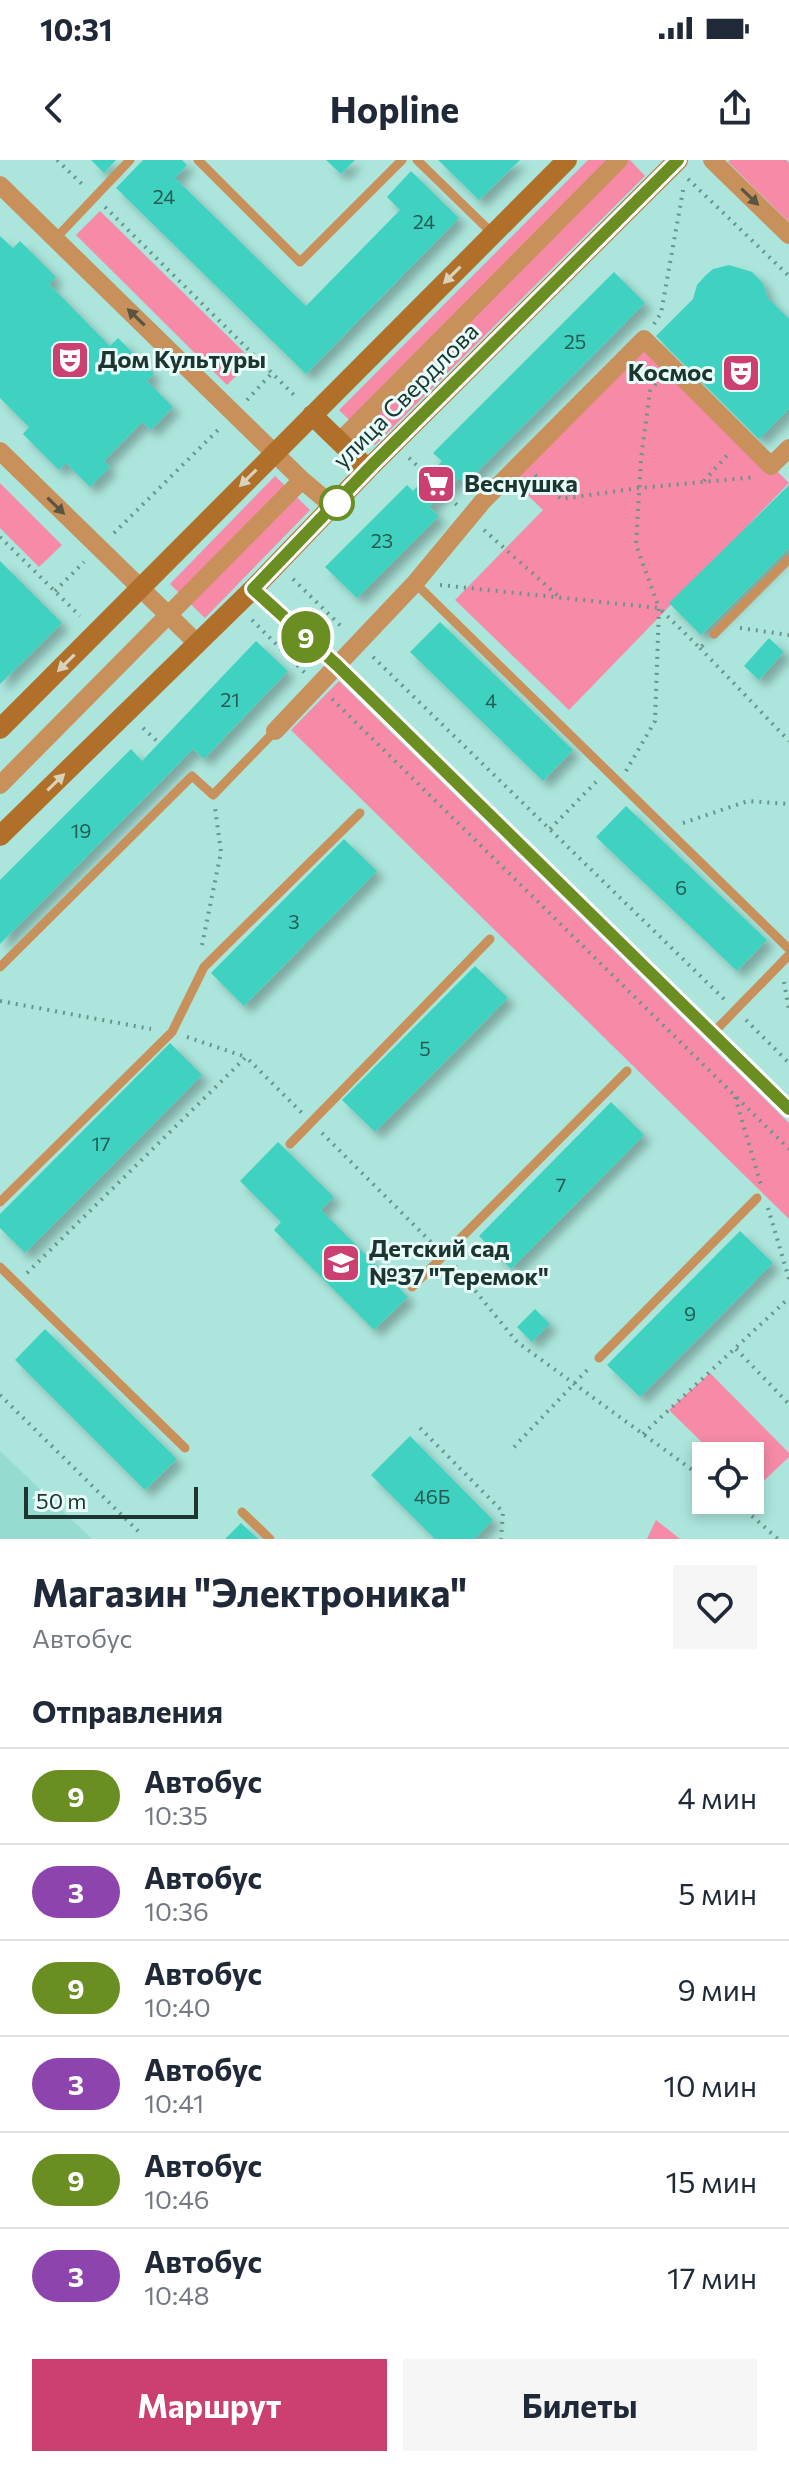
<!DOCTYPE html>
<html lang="ru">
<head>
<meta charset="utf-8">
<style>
  body { margin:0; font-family:Commissioner,sans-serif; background:#f6f6f7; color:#1f2937; height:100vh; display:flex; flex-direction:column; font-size:30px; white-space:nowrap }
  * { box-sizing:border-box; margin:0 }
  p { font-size:26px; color:#747a83 }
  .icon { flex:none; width:44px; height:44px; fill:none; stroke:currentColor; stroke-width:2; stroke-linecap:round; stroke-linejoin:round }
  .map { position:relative; height:1379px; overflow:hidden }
  .panel { display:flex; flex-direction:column; background:#fff; flex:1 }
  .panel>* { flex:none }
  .badge { padding:0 16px; border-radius:26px; font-size:28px; line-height:52px }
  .controls { position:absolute; left:692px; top:1282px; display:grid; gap:16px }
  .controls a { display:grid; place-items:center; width:72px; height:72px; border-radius:0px; background:#fff; box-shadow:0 4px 12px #0003; font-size:40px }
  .scale { position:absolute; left:24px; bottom:20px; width:174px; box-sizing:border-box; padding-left:8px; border:4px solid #1d3531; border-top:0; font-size:22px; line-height:28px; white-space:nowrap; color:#1d3531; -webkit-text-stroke:6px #e8fefa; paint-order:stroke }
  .map>.badge { position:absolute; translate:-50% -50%; box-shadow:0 0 0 4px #fff }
  h2 { padding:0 32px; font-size:30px; line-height:72px }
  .round { display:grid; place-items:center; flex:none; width:84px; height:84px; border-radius:0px; background:#f6f6f7 }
  .head { display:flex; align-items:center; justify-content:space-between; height:136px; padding:0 32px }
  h1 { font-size:38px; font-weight:700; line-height:60px }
  .cta { display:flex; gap:16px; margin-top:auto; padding:16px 32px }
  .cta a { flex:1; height:92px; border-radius:0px; background:#cc4071; color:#fff; font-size:32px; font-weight:700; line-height:92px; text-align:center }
  .cta a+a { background:#f6f6f7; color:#1f2937 }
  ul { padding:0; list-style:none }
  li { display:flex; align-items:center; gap:24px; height:96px; padding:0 32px; border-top:2px solid #e0e1e3 }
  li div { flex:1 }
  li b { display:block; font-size:30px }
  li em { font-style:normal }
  li .badge { min-width:88px; font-weight:700; text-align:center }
  .status { display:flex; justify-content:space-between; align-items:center; height:56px; padding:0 40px; background:#fff; direction:ltr }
  .status svg { height:22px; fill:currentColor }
  header { display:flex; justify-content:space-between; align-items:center; height:104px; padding:0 32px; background:#fff; font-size:36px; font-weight:700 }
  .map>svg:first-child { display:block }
  .built { fill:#96dbd0 }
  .green { fill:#f68aa7 }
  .building { fill:#3fd2c0; filter:url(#shadow) }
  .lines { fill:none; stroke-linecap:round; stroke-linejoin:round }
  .path { stroke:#6a948d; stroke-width:4; stroke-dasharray:2 6; stroke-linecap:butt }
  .lane { stroke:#c8905b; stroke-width:9 }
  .street { stroke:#c8905b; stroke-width:18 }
  .secondary { stroke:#b1702a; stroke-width:20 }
  .oneway { fill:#595540 }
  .oneway2 { fill:#d8d3bc }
  .line-casing { stroke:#fff; stroke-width:18 }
  .line { stroke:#6b8e23; stroke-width:12 }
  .stop-dot { fill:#fff; stroke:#6b8e23; stroke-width:4 }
  .labels { text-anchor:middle; stroke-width:6; stroke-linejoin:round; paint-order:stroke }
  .number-label { font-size:20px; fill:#265c55 }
  .poi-label { font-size:24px; font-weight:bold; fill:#1d3531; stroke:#e8fefa; text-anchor:start }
  .street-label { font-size:24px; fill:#1d3531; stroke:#e8fefa }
</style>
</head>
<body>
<div class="status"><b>10:31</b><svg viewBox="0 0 49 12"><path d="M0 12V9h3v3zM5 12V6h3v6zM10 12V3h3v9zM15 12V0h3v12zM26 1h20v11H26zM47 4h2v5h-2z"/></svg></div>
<header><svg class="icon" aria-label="back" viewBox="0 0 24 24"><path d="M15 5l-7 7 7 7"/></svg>Hopline<svg class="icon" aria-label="share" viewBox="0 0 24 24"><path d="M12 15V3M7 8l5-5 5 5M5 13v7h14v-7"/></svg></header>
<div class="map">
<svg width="789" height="1379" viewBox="0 0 789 1379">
  <defs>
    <filter id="shadow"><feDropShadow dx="7" dy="7" stdDeviation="4" flood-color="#0004"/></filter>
  </defs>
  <rect width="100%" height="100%" fill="#abe5db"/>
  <!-- built -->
  <path class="built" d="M0,1291L92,1379H0Z"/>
  <!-- green -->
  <path class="green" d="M588,0H630L645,16L375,285L339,250Z
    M730,0H786L789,3V62L728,2Z
    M100,51L252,200L227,225L76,75Z
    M644,180L789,323L569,550L455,440L543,350L510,318Z
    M275,316L310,350L205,458L170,424Z
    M0,323L62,385L39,407L0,368Z
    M339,521L789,963V1059L291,570Z
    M710,1213L789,1293V1297L752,1332L750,1296H716L669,1250Z
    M656,1360L680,1379H647Z"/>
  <!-- building -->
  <path class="building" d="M91,0H116L104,13Z
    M143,0H182L187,5L175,18L306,146L400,50L387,37L411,11L459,58L306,214L116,28Z
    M326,0H355L341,14Z
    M438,0H520L479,40Z
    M0,76L13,88L20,81L56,117L49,124L110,186L118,178L154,214L147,221L173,247L151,270L142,262L104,301L110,307L90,327L66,303L59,310L23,274L29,267L0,238Z
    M729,105L752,112L763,123L768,138L789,159V249L759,279L656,176L693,139L697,125L705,116L713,109Z
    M614,112L645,143L465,324L459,318L429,347L439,356L357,438L325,407L407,325L413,331L442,301L433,293Z
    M789,325V388L701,475L669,443Z
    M0,401L62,463L0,524Z
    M440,462L573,590L543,621L410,492Z
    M769,478L784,492L759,520L744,506Z
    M256,481L288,511L204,599L193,589L0,784V720L131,589L142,601Z
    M626,646L767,780L737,811L596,677Z
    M344,679L377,711L244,846L211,813Z
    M475,806L508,838L375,972L342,940Z
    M170,883L202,915L25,1093L0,1068V1054Z
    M611,942L644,975L511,1109L479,1076Z
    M278,982L334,1037L321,1050L408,1137L374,1170L274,1070L281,1062L240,1021Z
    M740,1071L773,1103L640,1237L607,1205Z
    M535,1149L550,1164L532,1182L517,1167Z
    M45,1169L177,1299L145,1330L15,1200Z
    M410,1276L493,1360L474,1379H435L371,1315Z
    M241,1363L258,1379H225Z"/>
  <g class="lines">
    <!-- path -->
    <path class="path" d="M57,0L84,26
      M688,19L789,116
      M105,47L297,238
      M654,164L661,153L684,25
      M247,240L272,213
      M409,298L428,316
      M535,315L561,339L639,328L755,317
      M704,321L730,292
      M444,332L457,345
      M484,370L558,436
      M114,373L221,267
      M0,377L80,456
      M293,419L344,469
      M440,425L659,448L700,488L704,484
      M55,431L84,402
      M252,460L305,513
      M740,468L789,475
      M700,488L789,581
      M373,497L725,840
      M332,539L789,989
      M143,568L159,583
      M626,611L655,561L659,448L636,385L641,299L650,231L659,220
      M683,663L748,641L789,644
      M550,669L596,622
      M202,785L221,692L215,648
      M784,822L789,850
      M0,841L151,869
      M746,860L789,903
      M187,877L246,897
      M735,937L761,1025
      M322,973L435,1086
      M768,1048L789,1119
      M455,1106L517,1182L706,1320
      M27,1113L246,897L302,953
      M736,1189L789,1244
      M0,1235L141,1374
      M420,1268L503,1352L501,1379
      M643,1274L789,1138
      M514,1287L589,1208
      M734,1340L778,1379"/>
    <!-- lane -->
    <path class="lane" d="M198,0L300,102L402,0
      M417,0L493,74
      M55,79L130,0
      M415,423L789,789
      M714,474L789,399
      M0,807L192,616L213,635L275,571
      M711,875L789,795
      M290,984L490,779
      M0,1042L172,872L204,807L360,653
      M0,1107L185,1288
      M412,1127L627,911
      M599,1198L757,1038
      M242,1352L270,1379"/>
    <!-- street -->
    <path class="street" d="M712,0L789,75
      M0,25L302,320L334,347
      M339,282L619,0
      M0,291L198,484
      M275,571L415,423L483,341L644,179L771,306L789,288
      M0,625L302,320"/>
    <!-- secondary -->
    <path class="secondary" d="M312,255L368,309
      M0,569L567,0
      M0,676L253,429L368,309L678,0"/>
  </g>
  <!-- one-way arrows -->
  <defs><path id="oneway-solid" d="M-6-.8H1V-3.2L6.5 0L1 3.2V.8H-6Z" transform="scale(2)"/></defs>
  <g class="oneway">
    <use href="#oneway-solid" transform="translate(750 37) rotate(44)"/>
    <use href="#oneway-solid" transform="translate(136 157) rotate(-136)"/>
    <use href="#oneway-solid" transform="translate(56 346) rotate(44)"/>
  </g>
  <g class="oneway2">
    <use href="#oneway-solid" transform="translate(452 115) rotate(135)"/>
    <use href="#oneway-solid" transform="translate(248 318) rotate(135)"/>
    <use href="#oneway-solid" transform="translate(66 503) rotate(135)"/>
    <use href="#oneway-solid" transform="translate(56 622) rotate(-44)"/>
  </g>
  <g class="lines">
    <!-- line casing -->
    <g class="line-casing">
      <path id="line" d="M678,0L373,304L253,429L337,505L789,949"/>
    </g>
    <!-- line -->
    <use href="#line" class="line"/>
  </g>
  <!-- icons -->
  <defs>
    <g id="theatre-square" transform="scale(2)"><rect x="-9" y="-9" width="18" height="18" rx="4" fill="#cc4071" stroke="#e8fefa"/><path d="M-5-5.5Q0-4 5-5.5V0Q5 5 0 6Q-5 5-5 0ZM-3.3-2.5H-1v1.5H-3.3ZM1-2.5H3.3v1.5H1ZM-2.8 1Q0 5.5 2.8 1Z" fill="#fff"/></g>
    <g id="supermarket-square" transform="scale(2)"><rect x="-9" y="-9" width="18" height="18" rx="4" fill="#cc4071" stroke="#e8fefa"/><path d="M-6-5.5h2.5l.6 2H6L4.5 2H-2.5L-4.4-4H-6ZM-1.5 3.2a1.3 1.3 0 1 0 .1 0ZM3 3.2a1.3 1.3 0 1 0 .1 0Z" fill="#fff"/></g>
    <g id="school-square" transform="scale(2)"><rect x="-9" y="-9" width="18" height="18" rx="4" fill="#cc4071" stroke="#e8fefa"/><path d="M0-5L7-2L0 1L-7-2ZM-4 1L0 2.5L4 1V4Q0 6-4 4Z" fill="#fff"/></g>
  </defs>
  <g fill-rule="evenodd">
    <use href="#theatre-square" x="70" y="200"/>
    <use href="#theatre-square" x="741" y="213"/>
    <use href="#supermarket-square" x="436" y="324"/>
    <use href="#school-square" x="341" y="1103"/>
  </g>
  <!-- markers -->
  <circle class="stop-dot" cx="337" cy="343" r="16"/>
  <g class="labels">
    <!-- number labels -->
    <g class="number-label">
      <text x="164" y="44">24</text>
      <text x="424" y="69">24</text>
      <text x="575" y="189">25</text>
      <text x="382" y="388">23</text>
      <text x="230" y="547">21</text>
      <text x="491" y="548">4</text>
      <text x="81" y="678">19</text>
      <text x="681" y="735">6</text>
      <text x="294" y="769">3</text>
      <text x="425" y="896">5</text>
      <text x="101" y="991">17</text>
      <text x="561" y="1032">7</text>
      <text x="690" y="1161">9</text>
      <text x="432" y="1344">46Б</text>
    </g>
    <!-- poi labels -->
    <g class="poi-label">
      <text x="98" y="208">Дом Культуры</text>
      <text x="713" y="221" text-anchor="end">Космос</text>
      <text x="464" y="332">Веснушка</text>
      <text x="369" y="1097">Детский сад<tspan x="369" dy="28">№37 "Теремок"</tspan></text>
    </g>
    <!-- street labels -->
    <g class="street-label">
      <text transform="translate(406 236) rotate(-45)" y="8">улица Свердлова</text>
    </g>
  </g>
</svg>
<div class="controls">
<a><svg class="icon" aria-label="locate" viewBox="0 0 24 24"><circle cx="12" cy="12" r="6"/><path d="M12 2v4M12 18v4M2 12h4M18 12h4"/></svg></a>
</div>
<div class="scale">50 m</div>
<b class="badge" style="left:306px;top:477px;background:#6b8e23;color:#fff">9</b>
</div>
<section class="panel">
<div class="head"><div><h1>Магазин &quot;Электроника&quot;</h1><p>Автобус</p></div><a class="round"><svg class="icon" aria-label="heart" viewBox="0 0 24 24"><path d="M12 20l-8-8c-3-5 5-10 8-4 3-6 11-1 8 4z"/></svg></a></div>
<h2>Отправления</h2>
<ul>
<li><span class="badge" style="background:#6b8e23;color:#fff">9</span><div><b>Автобус</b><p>10:35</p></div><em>4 мин</em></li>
<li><span class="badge" style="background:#8e44ad;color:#fff">3</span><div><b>Автобус</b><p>10:36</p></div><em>5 мин</em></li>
<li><span class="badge" style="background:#6b8e23;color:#fff">9</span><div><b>Автобус</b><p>10:40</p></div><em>9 мин</em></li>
<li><span class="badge" style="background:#8e44ad;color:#fff">3</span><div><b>Автобус</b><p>10:41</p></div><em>10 мин</em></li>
<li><span class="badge" style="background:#6b8e23;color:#fff">9</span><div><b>Автобус</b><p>10:46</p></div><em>15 мин</em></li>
<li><span class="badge" style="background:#8e44ad;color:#fff">3</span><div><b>Автобус</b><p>10:48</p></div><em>17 мин</em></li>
</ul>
<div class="cta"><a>Маршрут</a><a>Билеты</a></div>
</section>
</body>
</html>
